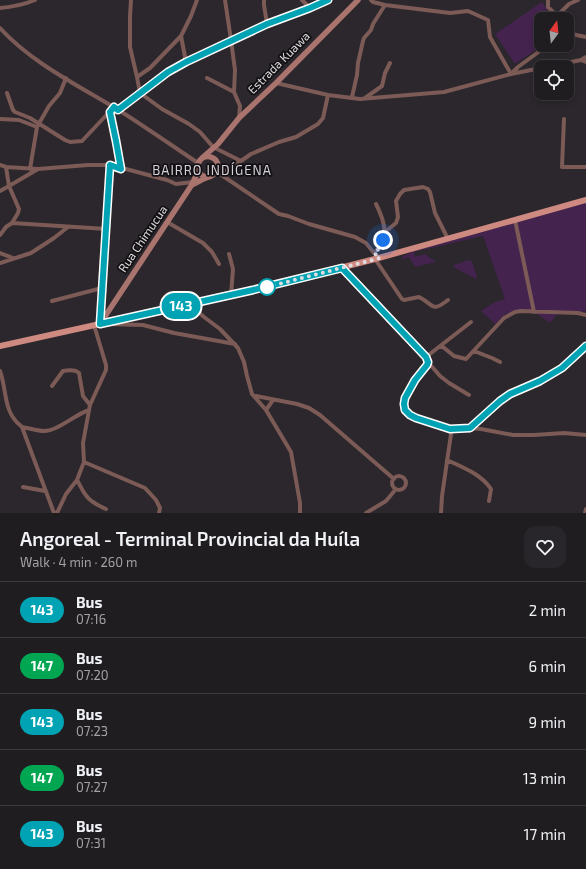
<!DOCTYPE html>
<html lang="en">
<head>
<meta charset="utf-8">
<style>
  body { margin:0; font-family:"Exo 2",sans-serif; background:#28262a; color:#f1f3f6; height:100vh; display:flex; flex-direction:column; font-size:15px; white-space:nowrap }
  * { box-sizing:border-box; margin:0 }
  p { font-size:13px; color:#a2a2a5 }
  .icon { flex:none; width:22px; height:22px; fill:none; stroke:currentColor; stroke-width:2; stroke-linecap:round; stroke-linejoin:round }
  .map { position:relative; height:513px; overflow:hidden }
  .sheet { display:flex; flex-direction:column; background:#201d21; flex:1 }
  .sheet>* { flex:none }
  .badge { padding:0 8px; border-radius:13px; font-size:14px; line-height:26px }
  .needle { width:26px; rotate:15deg }
  .tools { position:absolute; left:534px; top:12px; display:grid; gap:8px }
  .tools a { display:grid; place-items:center; width:40px; height:40px; border-radius:8px; background:#201d21; box-shadow:0 2px 6px #0003,0 0 0 1px #3d3b3f; font-size:20px }
  .you { position:absolute; width:20px; height:20px; margin:-10px; border:3px solid #fff; border-radius:50%; background:#1a73e8; box-shadow:0 0 0 6px #1a73e833 }
  .map>.badge { position:absolute; translate:-50% -50%; box-shadow:0 0 0 2px #fff }
  .round { display:grid; place-items:center; flex:none; width:42px; height:42px; border-radius:12px; background:#28262a }
  .head { display:flex; align-items:center; justify-content:space-between; height:68px; padding:0 20px }
  h1 { font-size:19px; font-weight:600; line-height:30px }
  ul { padding:0; list-style:none }
  li { display:flex; align-items:center; gap:12px; height:56px; padding:0 20px; border-top:1px solid #3d3b3f }
  li div { flex:1 }
  li b { display:block; font-size:15px }
  li em { font-style:normal }
  li .badge { min-width:44px; font-weight:700; text-align:center }
  .map>svg:first-child { display:block }
  .green { fill:#44234e }
  .lines { fill:none; stroke-linecap:round; stroke-linejoin:round }
  .street { stroke:#7c5a56; stroke-width:4 }
  .secondary { stroke:#aa746e; stroke-width:5.5 }
  .primary { stroke:#ce8981; stroke-width:6 }
  .line-casing { stroke:#fff; stroke-width:9 }
  .line { stroke:#00a3b4; stroke-width:6 }
  .walk { stroke:#e0dde1; stroke-width:4; stroke-dasharray:0 7.2 }
  .stop-dot { fill:#fff; stroke:#00a3b4; stroke-width:2 }
  .labels { text-anchor:middle; stroke-width:3.5; stroke-linejoin:round; paint-order:stroke }
  .street-label { font-size:12px; fill:#e0dde1; stroke:#121013 }
  .neighbourhood-label { font-size:13px; letter-spacing:1px; fill:#d5cfd7; stroke:#121013 }
</style>
</head>
<body>
<div class="map">
<svg width="586" height="513" viewBox="0 0 586 513">
  <rect width="100%" height="100%" fill="#2b272c"/>
  <!-- green -->
  <path class="green" d="M542,2L554,19H541V45H543L515,64L495,34Z
    M586,203V311L573,313H558L550,323L534,312L521,311L504,318L507,312L495,324L481,311L495,302L505,299L483,236L414,252L415,257L425,254L436,262L415,267L409,257L402,259V257L414,251Z
    M469,260L472,261L477,277L476,279L453,267L454,265Z"/>
  <g class="lines">
    <!-- street -->
    <path class="street" d="M131,0L130,16V47L137,77L140,93L162,109L189,124L200,132L214,148
      M225,0L231,40L235,70L234,92L240,106L239,118
      M264,0V5L267,24
      M302,0L310,8
      M371,0L373,2L385,5L450,13L468,11L488,20L490,37L511,74L518,67L548,45
      M548,0V7L557,16L558,19
      M0,8C13,7 23,5 35,0
      M557,16L569,4L578,0
      M0,28C32,63 77,85 117,109C144,126 171,145 198,163
      M567,33L586,37
      M181,36L186,62
      M581,60L586,62
      M547,67L581,60L586,57
      M137,77L150,68L181,36L191,16L197,0
      M207,78L234,92
      M276,83L328,95L360,99L444,92L511,74L541,68
      M7,93L13,110L15,112L30,118L65,140L70,142L82,141L114,107
      M352,97L357,75L358,63L363,41L364,38L371,30L373,24L385,5
      M365,98L382,86L385,73L390,63
      M119,110L168,72L186,62L267,24L310,8L328,0
      M110,112L117,141L121,169
      M0,119L19,120L37,127
      M564,119L562,167H586
      M217,149L241,161L221,174
      M241,161L251,154L279,142L296,137L318,124L323,118L328,95
      M0,165L6,167L38,169L88,165H111L167,180L176,184L193,182
      M30,169L37,127L49,106L60,93L66,78
      M217,172L279,214L288,216L309,224L341,233L355,237L366,243L374,253L380,258
      M0,191L9,186L38,169
      M515,220L534,312
      M167,222L203,243L212,252L219,264
      M12,223L107,229
      M385,232L396,223L398,217L396,201L400,194L404,190L423,187L428,189L430,192L435,213L448,239
      M0,235L6,227L12,223L18,213L19,209L9,186L6,167
      M0,253L13,258
      M374,253C390,238 385,222 376,204
      M229,254L233,269L231,295
      M375,259L402,299L404,300L419,297C435,305 431,313 448,300
      M0,263L31,253L54,238L68,227
      M342,268L426,357L428,362L427,365L415,380L405,398L403,404L405,410L410,415L450,429L470,428L481,429L513,435H534L564,433L586,435
      M52,301L102,288
      M189,304L204,317L220,329L238,348L244,362L247,376L252,394L266,410L291,452L300,503V513
      M100,323L111,165
      M107,324L143,325L174,333L235,344
      M440,347H443L454,356L466,359L504,318L515,312L521,311L578,313L586,315
      M474,351L492,358L500,362
      M426,357L471,322
      M428,362L440,376L449,383L469,395
      M0,371C6,387 4,407 15,420C17,423 20,425 22,427L54,513
      M52,386L63,371C68,370 75,369 79,373L83,396L90,405
      M256,396L297,404L309,408L320,415L394,479
      M266,410L273,400
      M22,427C29,428 37,431 44,431C58,431 74,415 89,410
      M470,428L500,401L510,394L540,381L562,369L572,360L586,346
      M447,460C462,467 481,474 491,489L489,501
      M84,462L145,488L156,500L160,508L159,513
      M392 483a7 7 0 1 1 14 0a7 7 0 1 1-14 0Z
      M77,480C80,485 82,490 85,494C89,501 99,506 106,509
      M23,487L45,491
      M57,513L66,494L77,480L82,467L84,462L83,443L90,405L106,370V365L94,325
      M366,513L386,501L396,489
      M441,513L442,496L451,434L450,429
      M585,513L586,509"/>
    <!-- secondary -->
    <path class="secondary" d="M202,158L218,144L239,118L276,83L358,0
      M192,185C196,183 201,180 206,178C209,177 212,176 214,174C220,170 219,161 213,158C199,150 189,175 208,177
      M100,324L191,186L196,176L197,166"/>
    <!-- primary -->
    <path class="primary" d="M0,346L253,290L375,259L586,200"/>
  </g>
  <g class="lines">
    <!-- line casing -->
    <g class="line-casing">
      <path id="line" d="M328,0L310,8L267,24L186,62L168,72L118,110L114,107L110,112L116,141L121,169L110,165L100,324L253,290L342,268L426,357L428,362L427,365L415,380L405,398L404,404L405,410L410,415L416,418L450,429L470,428L500,401L510,394L540,381L562,368L586,346"/>
    </g>
    <!-- line -->
    <use href="#line" class="line"/>
    <!-- walk -->
    <path class="walk" d="M267,287L380,258L374,253L380,248L383,240"/>
  </g>
  <!-- markers -->
  <circle class="stop-dot" cx="267" cy="287" r="8"/>
  <g class="labels">
    <!-- street labels -->
    <g class="street-label">
      <text transform="translate(279 63) rotate(-45)" y="4">Estrada Kuawa</text>
      <text transform="translate(143 239) rotate(-56)" y="4">Rua Chimucua</text>
    </g>
    <!-- neighbourhood labels -->
    <g class="neighbourhood-label">
      <text x="212" y="175">BAIRRO INDÍGENA</text>
    </g>
  </g>
</svg>
<div class="tools">
<a><svg class="needle" viewBox="-14 -14 28 28"><path d="M0-13l5 13h-10z" fill="#e53935"/><path d="M0 13l5-13h-10z" fill="#a2a2a5"/></svg></a>
<a><svg class="icon" aria-label="locate" viewBox="0 0 24 24"><circle cx="12" cy="12" r="6"/><path d="M12 2v4M12 18v4M2 12h4M18 12h4"/></svg></a>
</div>
<div class="you" style="left:383px;top:240px"></div>
<b class="badge" style="left:181px;top:306px;background:#00a3b4;color:#fff">143</b>
</div>
<section class="sheet">
<div class="head"><div><h1>Angoreal - Terminal Provincial da Huíla</h1><p>Walk · 4 min · 260 m</p></div><a class="round"><svg class="icon" aria-label="heart" viewBox="0 0 24 24"><path d="M12 20l-8-8c-3-5 5-10 8-4 3-6 11-1 8 4z"/></svg></a></div>
<ul>
<li><span class="badge" style="background:#00a3b4;color:#fff">143</span><div><b>Bus</b><p>07:16</p></div><em>2 min</em></li>
<li><span class="badge" style="background:#00a651;color:#fff">147</span><div><b>Bus</b><p>07:20</p></div><em>6 min</em></li>
<li><span class="badge" style="background:#00a3b4;color:#fff">143</span><div><b>Bus</b><p>07:23</p></div><em>9 min</em></li>
<li><span class="badge" style="background:#00a651;color:#fff">147</span><div><b>Bus</b><p>07:27</p></div><em>13 min</em></li>
<li><span class="badge" style="background:#00a3b4;color:#fff">143</span><div><b>Bus</b><p>07:31</p></div><em>17 min</em></li>
</ul>
</section>
</body>
</html>
